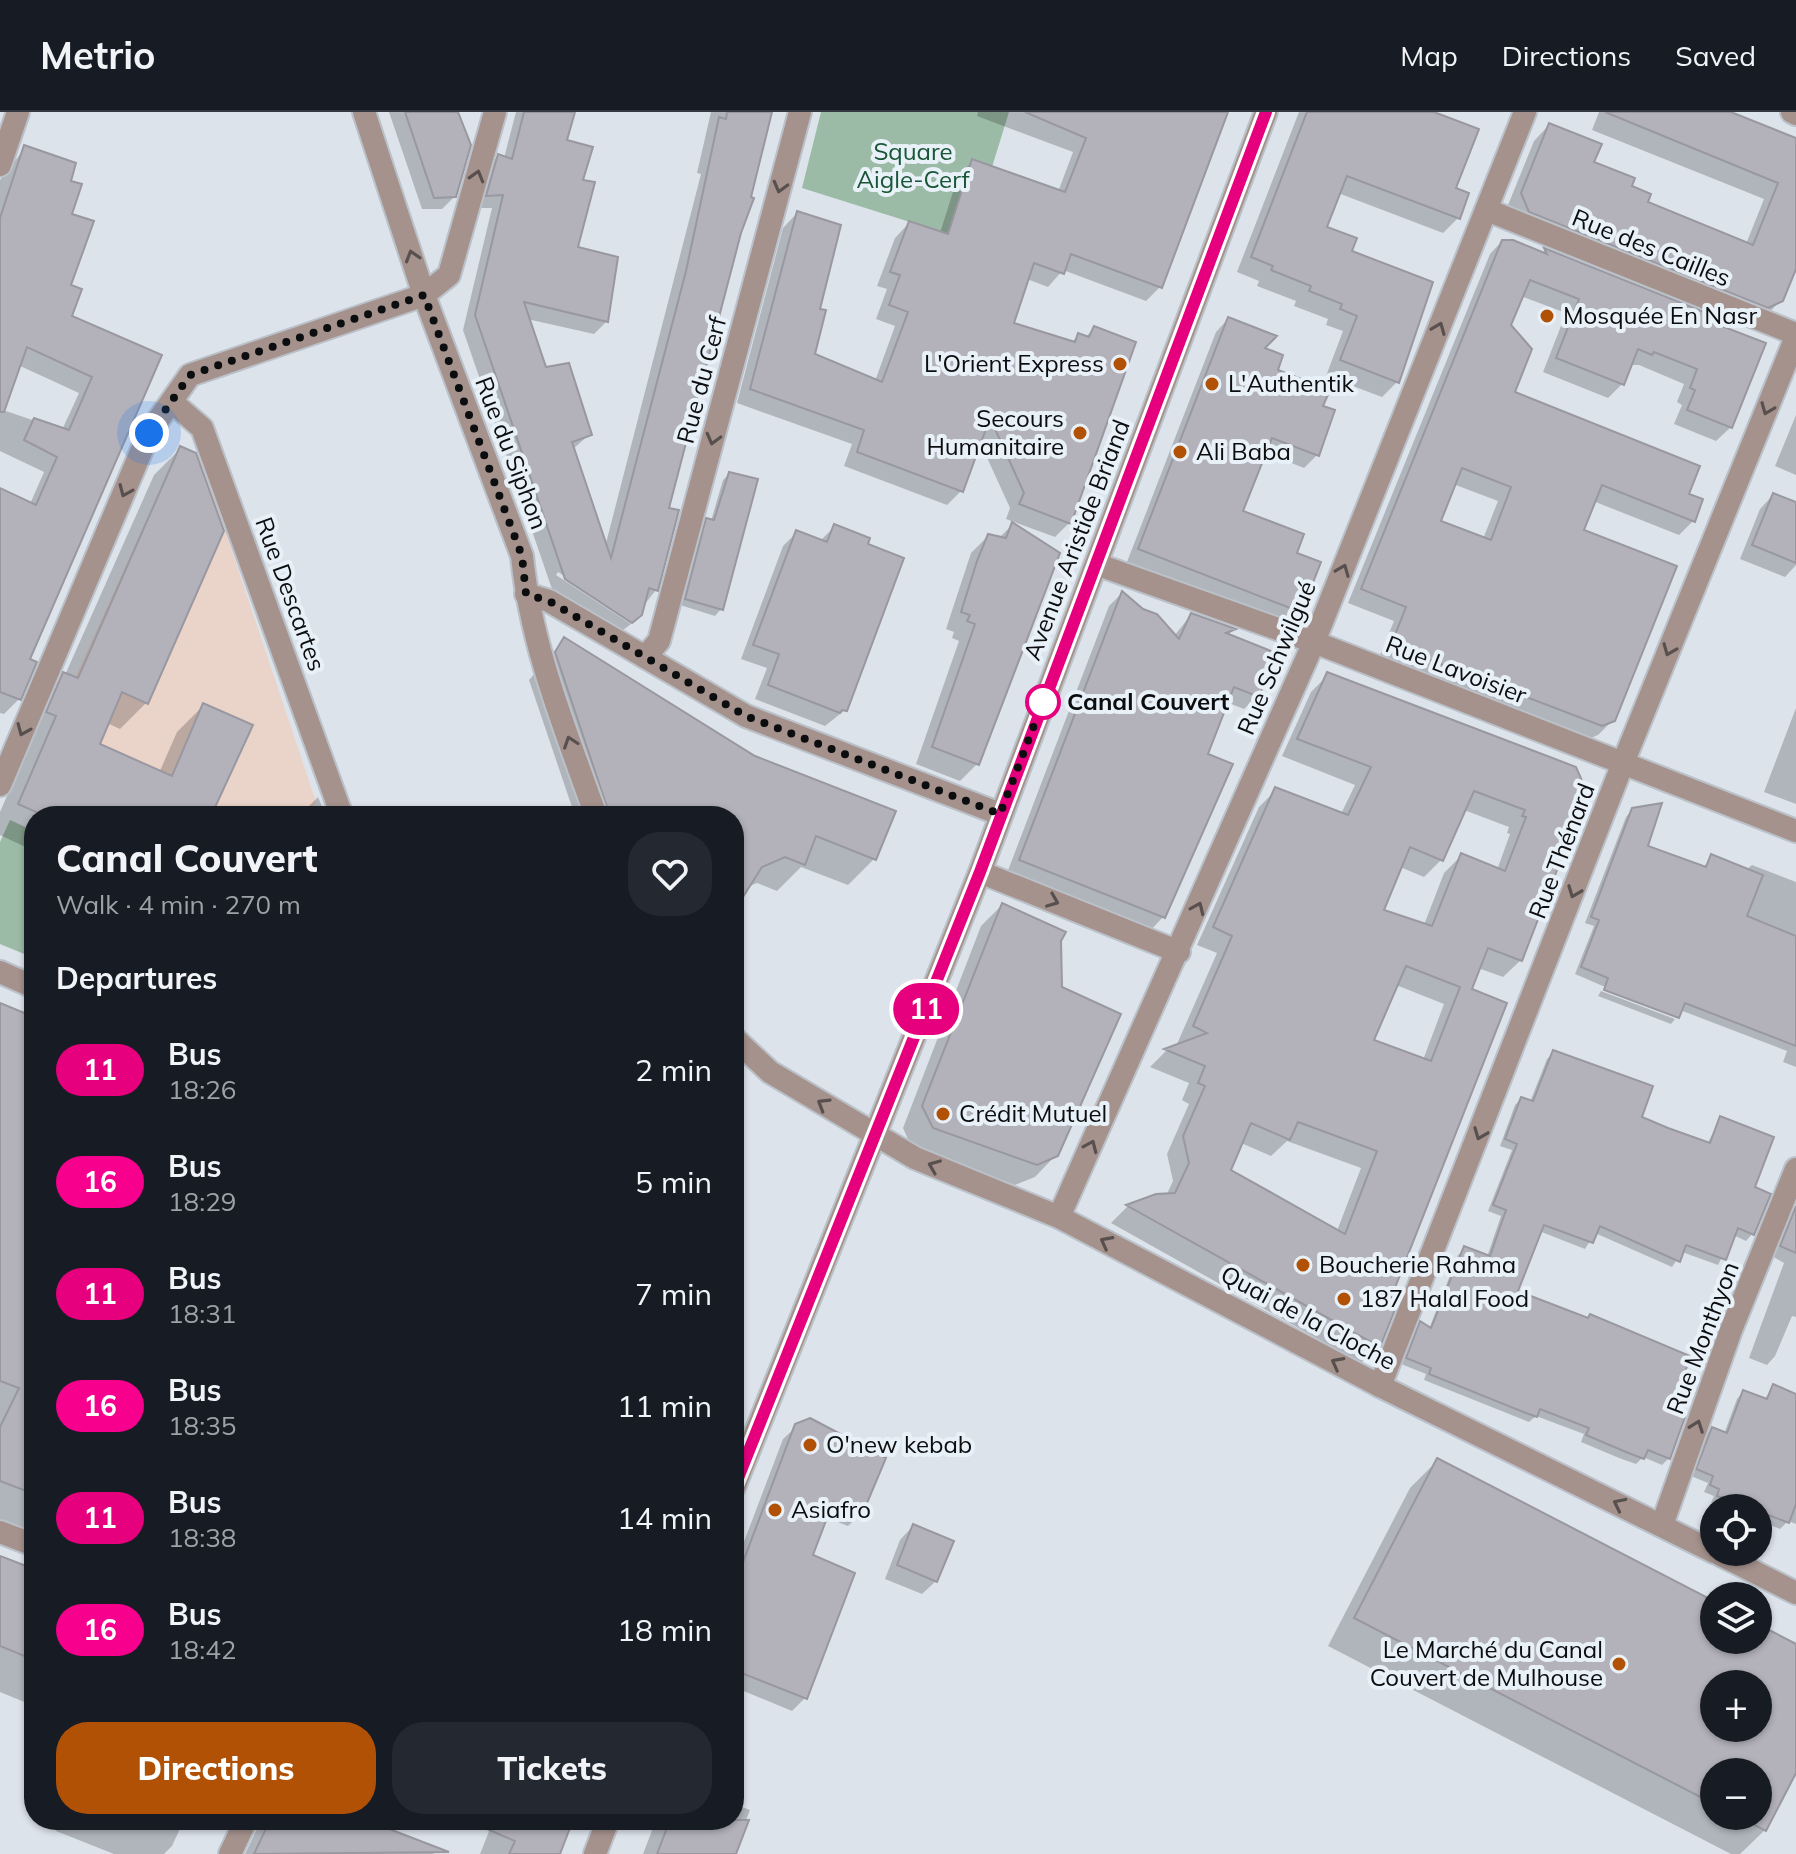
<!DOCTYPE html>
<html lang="en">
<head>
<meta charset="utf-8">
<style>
  body { margin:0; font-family:Mulish,sans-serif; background:#242831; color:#f1f3f6; height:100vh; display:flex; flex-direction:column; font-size:30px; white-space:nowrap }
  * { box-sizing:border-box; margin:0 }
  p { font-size:26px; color:#9ea1a6 }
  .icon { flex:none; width:44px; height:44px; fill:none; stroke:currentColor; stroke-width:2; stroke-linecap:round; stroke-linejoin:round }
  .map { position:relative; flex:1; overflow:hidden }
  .drawer { position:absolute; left:24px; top:694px; width:720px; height:1024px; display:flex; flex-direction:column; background:#171b24; border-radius:32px; box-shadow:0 2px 6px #0004 }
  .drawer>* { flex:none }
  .badge { padding:0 16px; border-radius:26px; font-size:28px; line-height:52px }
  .controls { position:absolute; left:1700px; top:1382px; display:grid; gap:16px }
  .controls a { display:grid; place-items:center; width:72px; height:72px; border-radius:50%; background:#171b24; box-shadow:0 2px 6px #0004; font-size:40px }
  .you { position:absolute; width:40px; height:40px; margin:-20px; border:6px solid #fff; border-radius:50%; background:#1a73e8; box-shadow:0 0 0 12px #1a73e833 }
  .map>.badge { position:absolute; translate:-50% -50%; box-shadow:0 0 0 4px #fff }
  h2 { padding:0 32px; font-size:30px; line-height:72px }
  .round { display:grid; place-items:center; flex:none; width:84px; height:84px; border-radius:32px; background:#242831 }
  .overview { display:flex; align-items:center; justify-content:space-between; height:136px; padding:0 32px }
  h1 { font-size:38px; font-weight:800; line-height:60px }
  .button { display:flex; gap:16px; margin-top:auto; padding:16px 32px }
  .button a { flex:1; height:92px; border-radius:32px; background:#b05105; color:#fff; font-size:32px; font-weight:800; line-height:92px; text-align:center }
  .button a+a { background:#242831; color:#f1f3f6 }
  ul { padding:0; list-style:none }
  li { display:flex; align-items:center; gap:24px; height:112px; padding:0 32px }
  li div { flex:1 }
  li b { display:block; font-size:30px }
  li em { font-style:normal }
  li .badge { min-width:88px; font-weight:700; text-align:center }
  header { display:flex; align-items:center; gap:48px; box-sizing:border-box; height:112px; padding:0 40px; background:#171b24; border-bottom:2px solid #363941 }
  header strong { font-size:38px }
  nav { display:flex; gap:44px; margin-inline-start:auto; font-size:28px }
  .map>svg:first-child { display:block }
  .education { fill:#ead3c8 }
  .green { fill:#9cbba6 }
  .shadow { fill:#0003; fill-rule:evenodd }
  .building { fill:#b3b2bb; stroke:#9997a0; stroke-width:2; fill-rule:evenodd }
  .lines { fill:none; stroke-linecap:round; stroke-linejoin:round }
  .pedestrian-casing { stroke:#bbc1c8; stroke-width:26 }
  .minor-casing { stroke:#bbc1c8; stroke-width:26 }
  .tertiary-casing { stroke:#bbc1c8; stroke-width:26 }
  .pedestrian { stroke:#a5928d; stroke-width:22 }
  .minor { stroke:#a5928d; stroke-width:22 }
  .tertiary { stroke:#a5928d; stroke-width:22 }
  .oneway { stroke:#58504e }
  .line-casing { stroke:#fff; stroke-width:18 }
  .line { stroke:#e6007e; stroke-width:12 }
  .walk { stroke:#0b0d0f; stroke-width:8; stroke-dasharray:0 14.4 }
  .poi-dot { fill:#b05105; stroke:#e9f1f8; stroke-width:3 }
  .stop-dot { fill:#fff; stroke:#e6007e; stroke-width:4 }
  .labels { text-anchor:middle; stroke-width:8; stroke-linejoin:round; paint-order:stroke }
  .park-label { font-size:24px; fill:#185635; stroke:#e9f1f8 }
  .street-label { font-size:24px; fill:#0b0d0f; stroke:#e9f1f8 }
  .poi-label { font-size:24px; fill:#0b0d0f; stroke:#e9f1f8; text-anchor:start }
  .stop-label { font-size:24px; font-weight:bold; fill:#0b0d0f; stroke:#e9f1f8; text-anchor:start }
</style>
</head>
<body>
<header>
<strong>Metrio</strong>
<nav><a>Map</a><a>Directions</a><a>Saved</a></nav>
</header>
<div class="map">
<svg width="1796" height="1742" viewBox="0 0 1796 1742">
  <rect width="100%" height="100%" fill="#dce3eb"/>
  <!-- education -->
  <path class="education" d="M180,334L198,341L223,412L316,690L311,704H45L18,692Z"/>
  <!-- green -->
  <path class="green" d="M821,0H1009L992,55L972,47L948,122L802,76Z
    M10,708L34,719V846L0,832V730Z"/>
  <!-- shadow -->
  <path class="shadow" d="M389,0H456L455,84L442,97H422Z
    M516,0H573L565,30L580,69L576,137L607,209L594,222L527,207L545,257L590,322L573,337L605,435L701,62L697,61L711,0H771L667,397L656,478L632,508L558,460L556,463L631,512L618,522L553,480L463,218L492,96H474L485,57L498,44L504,46Z
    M978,0H1226L1160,175L1146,189L1063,158L1048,175L1027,167L1011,212L1071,231L1079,223L1085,226L1094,216L1069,411L1055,425L1006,407L1010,396L979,328L961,379L947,393L844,354L852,332L737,291L783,116L797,101L818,199L813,244L875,269L895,214L876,207L887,177L877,174L895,126L909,111L940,121L958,64L972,50L1058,80L1073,40L977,4Z
    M1299,0H1429L1454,77L1458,106L1443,121L1338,81L1324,116L1350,140L1397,270L1382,285L1326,264L1343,219L1326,213L1328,207L1294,194L1296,189L1257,174L1259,169L1237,160Z
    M1599,0H1723L1796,29V151L1781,188L1765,205L1506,98L1534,29L1549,13L1645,91L1746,132L1764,87L1592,18Z
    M25,36L68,70L69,205L160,244L27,548L34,551L19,587L4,602L0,601V379L30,392L44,360L0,339V68ZM18,253L79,281L62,318L3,298Z
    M1504,127L1541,142L1545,138L1728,212L1724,216L1731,315L1716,329L1674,312L1682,293L1677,290L1684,272L1639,253H1630L1622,272L1608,286L1543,260L1566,201L1521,184L1508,214L1512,281L1686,383L1693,409L1679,423L1593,389L1582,419L1613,608L1598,623L1586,628L1378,548L1394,509L1348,491L1490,142ZM1453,372L1498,389L1483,427L1438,410Z
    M1228,207L1262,237L1276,260L1321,295L1333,300L1317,343L1304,356L1264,340L1241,400L1294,442L1303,490L1290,503L1276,508L1127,450L1216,220Z
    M1796,303V363L1775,354Z
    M181,336L147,590L120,617L107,611L97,634L159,661L177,620L204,593L209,704H34V739L0,723V700L10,677L1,673L20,654L31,631L21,626L37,590L65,563L154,363Z
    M729,362L756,368L721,497L715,504L680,493L701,414L711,409L723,368Z
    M1773,383L1796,392V453L1785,465L1740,447L1760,397Z
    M1012,413L977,652L960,669L916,652L959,529L952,526L954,520L946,517L971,441L988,424L999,426Z
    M834,415L845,598L825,614L755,587L767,556L741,547L783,434L797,420L820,429Z
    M1122,481L1174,524L1191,503L1233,518L1227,524L1257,584L1244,597L1226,590L1205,643L1231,653L1163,805L1150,819L1007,761L1109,494Z
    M564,528L874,747L848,773L801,755L777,779L757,771L747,775L734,795V704H575L529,568Z
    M1328,563L1575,657L1521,848L1503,865L1478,856L1470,878L1378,1234L1361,1251L1111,1111L1127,1095L1166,1084L1173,1069L1167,1042L1189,992L1182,988L1189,971L1150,955L1166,939L1180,933L1177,932L1217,841L1197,833L1259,695L1276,678L1341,702L1355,673L1282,644L1311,580ZM1464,698L1509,715L1507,721L1510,722L1497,758L1461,744L1444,761L1424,813L1382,799L1400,755L1424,765L1441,748ZM1396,873L1444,892L1423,948L1371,930ZM1287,1029L1361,1056L1337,1119L1229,1059L1241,1031L1271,1044Z
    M1796,596V692L1764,680Z
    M318,685L326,704H304L306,697Z
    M1633,697L1646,735L1703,756L1711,745L1746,758L1752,753L1796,770V955L1783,950L1787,939L1680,898L1677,906L1575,862L1594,814L1585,811L1626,705Z
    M284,698L303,704H279Z
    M1002,793L1059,829L1056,1043L1035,1065L1015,1073L912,1036L903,1016L981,814Z
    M1601,879L1675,907L1671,912L1598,884Z
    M0,893L34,907V1424L0,1410Z
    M1553,941L1639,1007L1707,1032L1721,1007L1752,1076V1122L1746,1129L1733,1123L1718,1153L1682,1140L1672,1155L1595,1121L1585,1137L1539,1119L1515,1180L1670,1302L1669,1346L1662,1353L1643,1345L1636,1352L1619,1346L1581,1330L1584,1322L1536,1304L1529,1310L1424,1268L1426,1262L1401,1252L1414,1218L1421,1212L1429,1217L1458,1143L1465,1137L1487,1145L1501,1104L1488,1099L1512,1038L1500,1034L1515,993L1521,987L1530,990L1547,947Z
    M1796,1095V1205L1792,1204L1775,1244L1767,1253L1749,1246L1784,1151L1772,1144L1789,1102Z
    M1773,1275L1796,1284V1412L1788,1409L1780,1417L1758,1408V1396H1726L1711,1391L1714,1384L1704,1380L1708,1371L1691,1364L1705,1324L1712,1317L1724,1322L1737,1287L1743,1280L1764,1288Z
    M797,1314L861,1402L848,1414L825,1405L810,1444L853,1462L805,1586L792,1599L734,1575V1456L783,1327Z
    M1437,1349L1714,1492V1528H1758V1514L1796,1534V1657L1765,1718L1740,1742H1731L1328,1534L1410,1376ZM1714,1572H1758V1616H1714ZM1714,1660H1758V1704H1714Z
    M913,1414L936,1469L922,1482L885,1467L900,1428Z
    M0,1446L34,1460V1594L0,1580Z
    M734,1692L750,1698L733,1742H643L656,1708H734Z
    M60,1708H184L172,1734L164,1742H114L56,1719Z
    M261,1708H361L432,1736L430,1740L435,1742H245Z
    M487,1708H572L559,1742H480L490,1717Z"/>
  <!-- building -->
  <path class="building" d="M405,0H458L471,33L456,85L434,86Z
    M524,0H575L567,28L593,35L583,68L595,70L578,135L618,145L608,210L524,190L546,255L569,251L592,323L572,330L611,446L686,159L719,5L726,7L727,0H772L751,85L754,86L741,121L669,396L679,398L658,479L649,476L642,503L632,511L565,467L475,203L503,83L486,84L498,42L512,47Z
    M1025,0H1228L1162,176L1071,142L1064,162L1034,151L1014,211L1075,230L1078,221L1089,225L1094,214L1136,230L1071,412L1019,392L1024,381L990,306L963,380L857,340L864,318L750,277L797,99L841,113L820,197L826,198L815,242L882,270L908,200L889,193L900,163L890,160L909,109L948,122L972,47L1065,80L1086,26Z
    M1307,0H1434L1479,17L1456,76L1469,81L1460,107L1347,64L1327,115L1357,126L1352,139L1433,170L1399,271L1340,248L1357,204L1340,197L1342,192L1309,179L1311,174L1271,158L1273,154L1251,145Z
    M1605,0H1731L1796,26V157L1783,189L1768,196L1529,100L1521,81L1549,11L1602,32L1594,50L1635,66L1632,74L1651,82L1648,90L1753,133L1778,71Z
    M24,33L76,51L71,69L82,72L72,102L94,109L71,173L82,177L72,204L162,243L30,547L37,550L21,588L0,580V376L36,393L57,345L24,328L34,306L69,318L92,265L27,235L4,300H0V106Z
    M1502,128H1513L1547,142L1544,136L1732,211L1724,215L1766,231L1732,316L1687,298L1695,278L1690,276L1697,257L1654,240L1652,243L1638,237L1624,273L1556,246L1579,187L1530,168L1511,213L1532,237L1515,280L1700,354L1689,382L1703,387L1695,410L1602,373L1584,418L1677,454L1615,609L1602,614L1391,533L1406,495L1361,477ZM1462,356L1511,375L1491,428L1441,409Z
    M1228,205L1277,224L1265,236L1283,243L1278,258L1330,278L1323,294L1335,298L1319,344L1272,326L1243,399L1304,422L1297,441L1321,450L1305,491L1290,496L1138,437Z
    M180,334L196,341L224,419L148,592L122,580L100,632L172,664L203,591L253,613L211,704H45L18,692L56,604L46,600L63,560L78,566Z
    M729,360L758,367L723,498L685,487L706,406L714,408Z
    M1773,381L1796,390V451L1752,433Z
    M1012,410L1060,441L979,653L932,635L975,512L967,509L970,503L961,500L977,449L988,422L1006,426Z
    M834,412L870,426L868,432L904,446L847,599L842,598L840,601L768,573L779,542L753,533L796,418L827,430Z
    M1122,479L1143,497L1157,502L1179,527L1191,501L1236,517L1226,521L1276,541L1259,585L1234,575L1208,642L1233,652L1165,806L1019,748Z
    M564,525L755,644L896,699L876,748L816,724L805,753L785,745L762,755L734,799V704H610L555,540Z
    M1327,560L1576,655L1587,680L1522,849L1488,836L1472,877L1507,891L1389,1191L1396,1195L1380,1235L1126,1093L1156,1082L1175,1081L1189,1051L1183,1024L1205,974L1198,971L1205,954L1164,937L1207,921L1193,914L1232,824L1213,815L1275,675L1348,703L1371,655L1297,627ZM1474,679L1525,698L1522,704L1526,705L1505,759L1461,741L1432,814L1384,798L1410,735L1443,749ZM1406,854L1460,875L1431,949L1374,928ZM1298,1010L1377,1039L1345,1122L1231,1058L1251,1011L1290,1028Z
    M1662,691L1648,734L1706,755L1711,742L1763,763L1747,804L1796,824V934L1685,891L1679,906L1604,878L1608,866L1581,855L1599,808L1591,805L1632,696Z
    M1002,791L1066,820L1061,829L1062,875L1121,902L1058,1044L1037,1053L933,1016L922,994Z
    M0,891L34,905V1382L0,1369V1315L19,1276L0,1269Z
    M1553,938L1653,974L1642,1005L1668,1016L1710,1031L1720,1004L1774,1025L1755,1075L1771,1082L1754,1123L1738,1116L1726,1148L1686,1133L1680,1150L1600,1114L1593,1131L1544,1113L1518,1179L1588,1206L1590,1202L1690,1244L1673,1300L1685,1305L1670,1347L1648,1338L1644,1347L1626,1340L1586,1323L1589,1316L1540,1297L1537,1305L1526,1301L1429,1262L1431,1256L1406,1246L1420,1209L1431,1216L1464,1134L1490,1144L1506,1098L1493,1093L1517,1032L1505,1027L1521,985L1533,989Z
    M1796,1094V1141L1780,1134Z
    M1773,1272L1796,1282V1392L1789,1411L1758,1399V1396L1717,1384L1719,1377L1710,1373L1713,1364L1696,1357L1712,1315L1727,1321L1743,1278L1767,1287Z
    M810,1306L886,1346L862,1403L833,1390L813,1443L855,1461L807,1587L734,1558V1474L795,1312Z
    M1437,1346L1714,1489V1528H1758V1512L1796,1532V1661L1766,1719L1737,1704H1758V1660H1714V1692L1354,1506ZM1714,1572H1758V1616H1714Z
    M913,1412L954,1429L937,1470L897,1453Z
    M0,1444L34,1457V1548L0,1534Z
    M270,1708H366L449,1740L254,1742Z
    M466,1708H573L560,1742H509L515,1729Z
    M670,1708H749L736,1742H657Z"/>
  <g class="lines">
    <!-- pedestrian casing -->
    <g class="pedestrian-casing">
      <path id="pedestrian" d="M645,545L746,604L1000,702"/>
    </g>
    <!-- minor casing -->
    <g class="minor-casing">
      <path id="minor" d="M1792,0L1796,2
        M0,53L18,0
        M1487,98L1796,222
        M172,290L202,316L342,704
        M1096,452L1314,530L1796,719
        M526,482L549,489L645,545L659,529L800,0
        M0,673L149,321L190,263L424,183L449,163L495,0
        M980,760L1179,840
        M0,860L34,875
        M1059,1105L1314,530L1525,0
        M1380,1274L1623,651L1796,225
        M734,1375L980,760L1266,0
        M1662,1413L1731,1218L1796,1057
        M0,1420L34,1433
        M230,1742L246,1708
        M595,1742L608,1708"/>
    </g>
    <!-- tertiary casing -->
    <g class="tertiary-casing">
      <path id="tertiary" d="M364,0L424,183L522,444C531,535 566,619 596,704
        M734,926L770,960L915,1046L1059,1105L1380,1274L1714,1440
        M1715,1440L1796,1481"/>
    </g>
    <!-- pedestrian -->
    <use href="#pedestrian" class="pedestrian"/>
    <!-- minor -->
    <use href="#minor" class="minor"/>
    <!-- tertiary -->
    <use href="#tertiary" class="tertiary"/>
  </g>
  <!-- one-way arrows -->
  <defs><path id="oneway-chevron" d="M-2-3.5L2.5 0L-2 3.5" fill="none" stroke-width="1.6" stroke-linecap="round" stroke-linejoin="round" transform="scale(2)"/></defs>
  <g class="oneway">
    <use href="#oneway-chevron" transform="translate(477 64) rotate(-74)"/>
    <use href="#oneway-chevron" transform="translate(780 75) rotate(105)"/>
    <use href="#oneway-chevron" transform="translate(412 144) rotate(-107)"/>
    <use href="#oneway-chevron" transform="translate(1439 216) rotate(-68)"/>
    <use href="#oneway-chevron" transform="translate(1767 297) rotate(112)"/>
    <use href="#oneway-chevron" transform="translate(713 327) rotate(105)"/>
    <use href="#oneway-chevron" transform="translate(125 379) rotate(113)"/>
    <use href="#oneway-chevron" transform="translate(1343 458) rotate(-68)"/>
    <use href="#oneway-chevron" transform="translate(1669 538) rotate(112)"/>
    <use href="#oneway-chevron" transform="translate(23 618) rotate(113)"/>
    <use href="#oneway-chevron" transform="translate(570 630) rotate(-109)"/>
    <use href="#oneway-chevron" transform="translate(1574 780) rotate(111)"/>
    <use href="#oneway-chevron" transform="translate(1053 789) rotate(22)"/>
    <use href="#oneway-chevron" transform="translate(1198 796) rotate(-66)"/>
    <use href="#oneway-chevron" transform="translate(823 992) rotate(-149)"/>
    <use href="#oneway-chevron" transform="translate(1480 1022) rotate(111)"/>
    <use href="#oneway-chevron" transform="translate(1091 1034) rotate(-66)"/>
    <use href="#oneway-chevron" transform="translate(934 1054) rotate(-158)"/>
    <use href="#oneway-chevron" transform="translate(1106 1130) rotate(-152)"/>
    <use href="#oneway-chevron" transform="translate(1337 1251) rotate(-152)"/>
    <use href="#oneway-chevron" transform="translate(1697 1314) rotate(-70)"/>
    <use href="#oneway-chevron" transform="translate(1619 1392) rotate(-154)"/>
  </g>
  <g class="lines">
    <!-- line casing -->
    <g class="line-casing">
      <path id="line" d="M734,1376L980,760L1266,0"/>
    </g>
    <!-- line -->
    <use href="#line" class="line"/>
    <!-- walk -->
    <path class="walk" d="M149,321L190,263L424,183L522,444L526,482L549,489L746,604L1000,702L1043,590"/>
  </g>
  <!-- markers -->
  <g class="poi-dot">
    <circle cx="1547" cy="204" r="8"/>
    <circle cx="1120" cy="252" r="8"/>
    <circle cx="1212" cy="272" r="8"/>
    <circle cx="1080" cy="321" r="8"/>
    <circle cx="1180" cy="340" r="8"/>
    <circle cx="943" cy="1002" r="8"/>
    <circle cx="1303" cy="1153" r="8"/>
    <circle cx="1344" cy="1187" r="8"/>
    <circle cx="810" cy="1333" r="8"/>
    <circle cx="775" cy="1398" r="8"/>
    <circle cx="1619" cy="1552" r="8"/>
  </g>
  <circle class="stop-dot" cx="1043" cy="590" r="16"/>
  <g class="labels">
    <!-- park labels -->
    <g class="park-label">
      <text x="913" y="48">Square<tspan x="913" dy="28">Aigle-Cerf</tspan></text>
    </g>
    <!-- street labels -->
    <g class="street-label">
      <text transform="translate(1651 136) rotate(22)" y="8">Rue des Cailles</text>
      <text transform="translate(702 268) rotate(-75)" y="8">Rue du Cerf</text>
      <text transform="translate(511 341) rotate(69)" y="8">Rue du Siphon</text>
      <text transform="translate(1077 428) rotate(-69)" y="8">Avenue Aristide Briand</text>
      <text transform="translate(290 482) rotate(70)" y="8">Rue Descartes</text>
      <text transform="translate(1277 546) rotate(-67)" y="8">Rue Schwilgué</text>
      <text transform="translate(1456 558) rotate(21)" y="8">Rue Lavoisier</text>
      <text transform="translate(1562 739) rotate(-69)" y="8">Rue Thénard</text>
      <text transform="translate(1308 1206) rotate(28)" y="8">Quai de la Cloche</text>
      <text transform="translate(1703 1226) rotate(-69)" y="8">Rue Monthyon</text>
    </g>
    <!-- poi labels -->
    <g class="poi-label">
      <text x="1563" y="212">Mosquée En Nasr</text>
      <text x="1104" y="260" text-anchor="end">L'Orient Express</text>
      <text x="1228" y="280">L'Authentik</text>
      <text x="1064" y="315" text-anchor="end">Secours<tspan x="1064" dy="28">Humanitaire</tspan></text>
      <text x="1196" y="348">Ali Baba</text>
      <text x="959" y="1010">Crédit Mutuel</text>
      <text x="1319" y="1161">Boucherie Rahma</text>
      <text x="1360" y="1195">187 Halal Food</text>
      <text x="826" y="1341">O'new kebab</text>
      <text x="791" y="1406">Asiafro</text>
      <text x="1603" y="1546" text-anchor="end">Le Marché du Canal<tspan x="1603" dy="28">Couvert de Mulhouse</tspan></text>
    </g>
    <!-- stop labels -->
    <g class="stop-label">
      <text x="1067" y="598">Canal Couvert</text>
    </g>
  </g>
</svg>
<div class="controls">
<a><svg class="icon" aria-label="locate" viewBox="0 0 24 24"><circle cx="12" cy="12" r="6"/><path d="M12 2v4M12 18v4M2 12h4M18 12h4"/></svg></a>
<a><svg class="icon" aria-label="layers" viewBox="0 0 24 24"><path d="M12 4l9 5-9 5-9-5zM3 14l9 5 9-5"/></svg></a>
<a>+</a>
<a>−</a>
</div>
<div class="you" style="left:149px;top:321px"></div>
<b class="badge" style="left:926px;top:897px;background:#e6007e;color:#fff">11</b>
<section class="drawer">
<div class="overview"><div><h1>Canal Couvert</h1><p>Walk · 4 min · 270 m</p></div><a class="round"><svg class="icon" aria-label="heart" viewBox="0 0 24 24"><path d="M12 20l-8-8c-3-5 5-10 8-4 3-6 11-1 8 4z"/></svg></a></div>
<h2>Departures</h2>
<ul>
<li><span class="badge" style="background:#e6007e;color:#fff">11</span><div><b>Bus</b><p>18:26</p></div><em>2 min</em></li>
<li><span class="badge" style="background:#f6008d;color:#fff">16</span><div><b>Bus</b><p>18:29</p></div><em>5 min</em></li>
<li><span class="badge" style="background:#e6007e;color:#fff">11</span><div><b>Bus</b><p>18:31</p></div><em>7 min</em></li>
<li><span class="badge" style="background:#f6008d;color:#fff">16</span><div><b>Bus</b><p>18:35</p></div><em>11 min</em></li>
<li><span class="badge" style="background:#e6007e;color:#fff">11</span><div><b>Bus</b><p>18:38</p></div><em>14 min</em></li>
<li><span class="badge" style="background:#f6008d;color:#fff">16</span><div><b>Bus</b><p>18:42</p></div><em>18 min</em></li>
</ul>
<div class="button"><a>Directions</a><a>Tickets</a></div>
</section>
</div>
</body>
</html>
